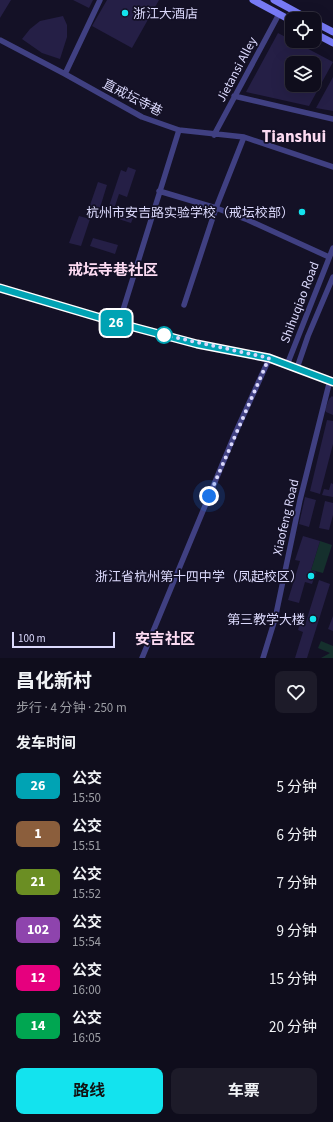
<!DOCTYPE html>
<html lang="zh">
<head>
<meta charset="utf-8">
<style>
  body { margin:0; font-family:"Source Sans 3","Noto Sans SC",sans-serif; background:#1d1b29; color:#f1f3f6; height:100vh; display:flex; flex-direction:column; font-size:15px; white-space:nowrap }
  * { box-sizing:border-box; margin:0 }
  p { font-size:13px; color:#9b9ca3 }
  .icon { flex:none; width:22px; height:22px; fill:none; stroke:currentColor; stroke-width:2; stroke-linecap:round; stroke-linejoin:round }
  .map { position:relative; height:658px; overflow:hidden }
  .panel { display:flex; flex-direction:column; background:#0f0d1c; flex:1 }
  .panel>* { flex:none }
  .badge { padding:0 8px; border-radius:6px; font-size:14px; line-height:26px }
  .buttons { position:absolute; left:285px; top:12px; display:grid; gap:8px }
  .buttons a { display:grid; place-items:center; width:36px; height:36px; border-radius:8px; background:#0f0d1c; box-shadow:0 4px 16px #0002,0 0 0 1px #2f2d3b; font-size:20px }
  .scale { position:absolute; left:12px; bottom:10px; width:103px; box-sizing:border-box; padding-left:4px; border:2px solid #dbd9fc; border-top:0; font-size:11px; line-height:14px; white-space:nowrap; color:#dbd9fc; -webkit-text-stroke:3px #141126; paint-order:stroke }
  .you { position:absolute; width:20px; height:20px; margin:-10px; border:3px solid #fff; border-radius:50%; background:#1a73e8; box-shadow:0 0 0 6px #1a73e833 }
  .map>.badge { position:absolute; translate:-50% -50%; box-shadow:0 0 0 2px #fff }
  h2 { padding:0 16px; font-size:15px; line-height:36px }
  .round { display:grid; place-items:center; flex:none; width:42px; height:42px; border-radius:8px; background:#1d1b29 }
  .head { display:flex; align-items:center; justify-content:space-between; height:68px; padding:0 16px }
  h1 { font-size:19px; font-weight:700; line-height:30px }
  .action { display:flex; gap:8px; margin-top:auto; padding:8px 16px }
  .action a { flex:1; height:46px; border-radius:8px; background:#13e3ee; color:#111; font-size:16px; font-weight:700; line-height:46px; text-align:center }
  .action a+a { background:#1d1b29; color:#f1f3f6 }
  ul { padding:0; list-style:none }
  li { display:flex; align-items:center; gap:12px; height:48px; padding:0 16px }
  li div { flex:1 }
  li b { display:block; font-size:15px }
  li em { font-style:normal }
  li .badge { min-width:44px; font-weight:700; text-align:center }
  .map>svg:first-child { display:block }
  .green { fill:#15302d }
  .building { fill:#251f46; fill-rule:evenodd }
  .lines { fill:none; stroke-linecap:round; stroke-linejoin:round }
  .minor { stroke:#404082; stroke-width:5.5 }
  .tertiary { stroke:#404082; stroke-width:7 }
  .secondary { stroke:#777af5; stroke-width:7 }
  .line-casing { stroke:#fff; stroke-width:9 }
  .line { stroke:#00a3b4; stroke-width:6 }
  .walk { stroke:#dbd9fc; stroke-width:4; stroke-dasharray:0 7.2 }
  .poi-dot { fill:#13e3ee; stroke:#141126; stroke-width:1.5 }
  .stop-dot { fill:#fff; stroke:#00a3b4; stroke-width:2 }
  .labels { text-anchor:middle; stroke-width:3.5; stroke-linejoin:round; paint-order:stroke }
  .poi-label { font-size:13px; fill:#dbd9fc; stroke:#141126; text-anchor:end }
  .street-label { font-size:13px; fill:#dbd9fc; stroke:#141126 }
  .quarter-label { font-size:15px; font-weight:bold; fill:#fcdbf2; stroke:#141126 }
  .district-label { font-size:17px; font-weight:bold; fill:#fcdbf2; stroke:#141126 }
</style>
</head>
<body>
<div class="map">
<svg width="333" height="658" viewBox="0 0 333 658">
  <rect width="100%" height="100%" fill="#141126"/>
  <!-- green -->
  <path class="green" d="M320,541L332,545L323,573L311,570Z
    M321,641L333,646V658H321L330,653L318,648Z"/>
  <!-- building -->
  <path class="building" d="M0,0H11L0,18Z
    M73,0H93L89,8Z
    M107,0H159L132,48L92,26Z
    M63,16L67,25V37L60,59L42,53L22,39L30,29L40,21Z
    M278,33L333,62L309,106L246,92ZM292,63H314V85H292Z
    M333,77V111L316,108Z
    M128,167L136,170L127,197L119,194L115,206L123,209L122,214L133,218L131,223L106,215L121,170L126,172Z
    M98,182L107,185L99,211L89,208Z
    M79,216L90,219L81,246L69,243Z
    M93,238L118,245L115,254L90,246Z
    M332,396L333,397V415L326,412L325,410L329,399Z
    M327,420L333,421V444L320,494L310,491Z
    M331,483L333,484V497L322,495L324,489L329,490Z
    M305,497L316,500L309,527L299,524Z
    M325,501L333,503V515L329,530L319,528Z
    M303,536L320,541L311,570L316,572L312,584L305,582L299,603L288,600L300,561L295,560Z
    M319,580L330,584L307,658H295L303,632L298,630L300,623L305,625Z
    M333,616V631L328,629Z"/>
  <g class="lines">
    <!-- minor -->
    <path class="minor" d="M0,40L65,74L142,117L179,130L244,137L333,167
      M65,74L100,0
      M234,96L333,119
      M214,135L279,14
      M159,191L216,208L248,220L329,257
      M184,305L216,208L244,137
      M119,323L179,130
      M287,365L333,248
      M297,368L308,336L333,277
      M142,658L234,436L269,359
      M263,658L275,619L300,500L330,380"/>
    <!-- tertiary -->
    <path class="tertiary" d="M0,288L119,323L197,344L269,359L333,382"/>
    <!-- secondary -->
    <path class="secondary" d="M253,0L292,21
      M274,0L309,19
      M314,22L333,32
      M314,33L333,43"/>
  </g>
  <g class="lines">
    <!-- line casing -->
    <g class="line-casing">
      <path id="line" d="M0,288L118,323L197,344L269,358L333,382"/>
    </g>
    <!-- line -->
    <use href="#line" class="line"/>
    <!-- walk -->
    <path class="walk" d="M164,335L269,358L209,496"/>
  </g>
  <!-- markers -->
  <g class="poi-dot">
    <circle cx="125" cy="13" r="4"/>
    <circle cx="302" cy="212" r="4"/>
    <circle cx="311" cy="576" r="4"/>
    <circle cx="313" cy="619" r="4"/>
  </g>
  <circle class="stop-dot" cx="164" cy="335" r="8"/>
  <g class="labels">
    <!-- poi labels -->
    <g class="poi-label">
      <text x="133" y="18" text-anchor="start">浙江大酒店</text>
      <text x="294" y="217">杭州市安吉路实验学校（戒坛校部）</text>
      <text x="303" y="581">浙江省杭州第十四中学（凤起校区）</text>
      <text x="305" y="624">第三教学大楼</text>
    </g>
    <!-- street labels -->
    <g class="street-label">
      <text transform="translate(236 69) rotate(-62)" y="5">Jietansi Alley</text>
      <text transform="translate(133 97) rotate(27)" y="5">直戒坛寺巷</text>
      <text transform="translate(299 302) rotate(-69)" y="5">Shihuqiao Road</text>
      <text transform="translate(285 517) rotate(-77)" y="5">Xiaofeng Road</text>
    </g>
    <!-- quarter labels -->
    <g class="quarter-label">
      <text x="113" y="275">戒坛寺巷社区</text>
      <text x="165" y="644">安吉社区</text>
    </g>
    <!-- district labels -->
    <g class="district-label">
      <text x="294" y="142">Tianshui</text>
    </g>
  </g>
</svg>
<div class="buttons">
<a><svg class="icon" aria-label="locate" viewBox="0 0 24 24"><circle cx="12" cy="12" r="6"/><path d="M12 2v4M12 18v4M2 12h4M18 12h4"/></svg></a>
<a><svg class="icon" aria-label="layers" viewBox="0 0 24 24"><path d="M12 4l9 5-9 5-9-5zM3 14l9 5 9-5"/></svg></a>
</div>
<div class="scale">100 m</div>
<div class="you" style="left:209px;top:496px"></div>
<b class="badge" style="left:116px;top:323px;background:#00a3b4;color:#fff">26</b>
</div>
<section class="panel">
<div class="head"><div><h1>昌化新村</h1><p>步行 · 4 分钟 · 250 m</p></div><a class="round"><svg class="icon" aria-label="heart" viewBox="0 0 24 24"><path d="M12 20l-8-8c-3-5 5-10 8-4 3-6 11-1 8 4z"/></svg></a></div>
<h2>发车时间</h2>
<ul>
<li><span class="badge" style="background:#00a3b4;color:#fff">26</span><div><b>公交</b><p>15:50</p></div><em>5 分钟</em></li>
<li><span class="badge" style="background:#8b5e3c;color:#fff">1</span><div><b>公交</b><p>15:51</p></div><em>6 分钟</em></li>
<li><span class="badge" style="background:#6b8e23;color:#fff">21</span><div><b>公交</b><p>15:52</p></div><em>7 分钟</em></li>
<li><span class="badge" style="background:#8e44ad;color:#fff">102</span><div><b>公交</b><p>15:54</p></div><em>9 分钟</em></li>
<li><span class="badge" style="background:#e6007e;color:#fff">12</span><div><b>公交</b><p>16:00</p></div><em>15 分钟</em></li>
<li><span class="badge" style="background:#00a651;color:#fff">14</span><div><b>公交</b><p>16:05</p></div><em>20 分钟</em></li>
</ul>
<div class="action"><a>路线</a><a>车票</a></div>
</section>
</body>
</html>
